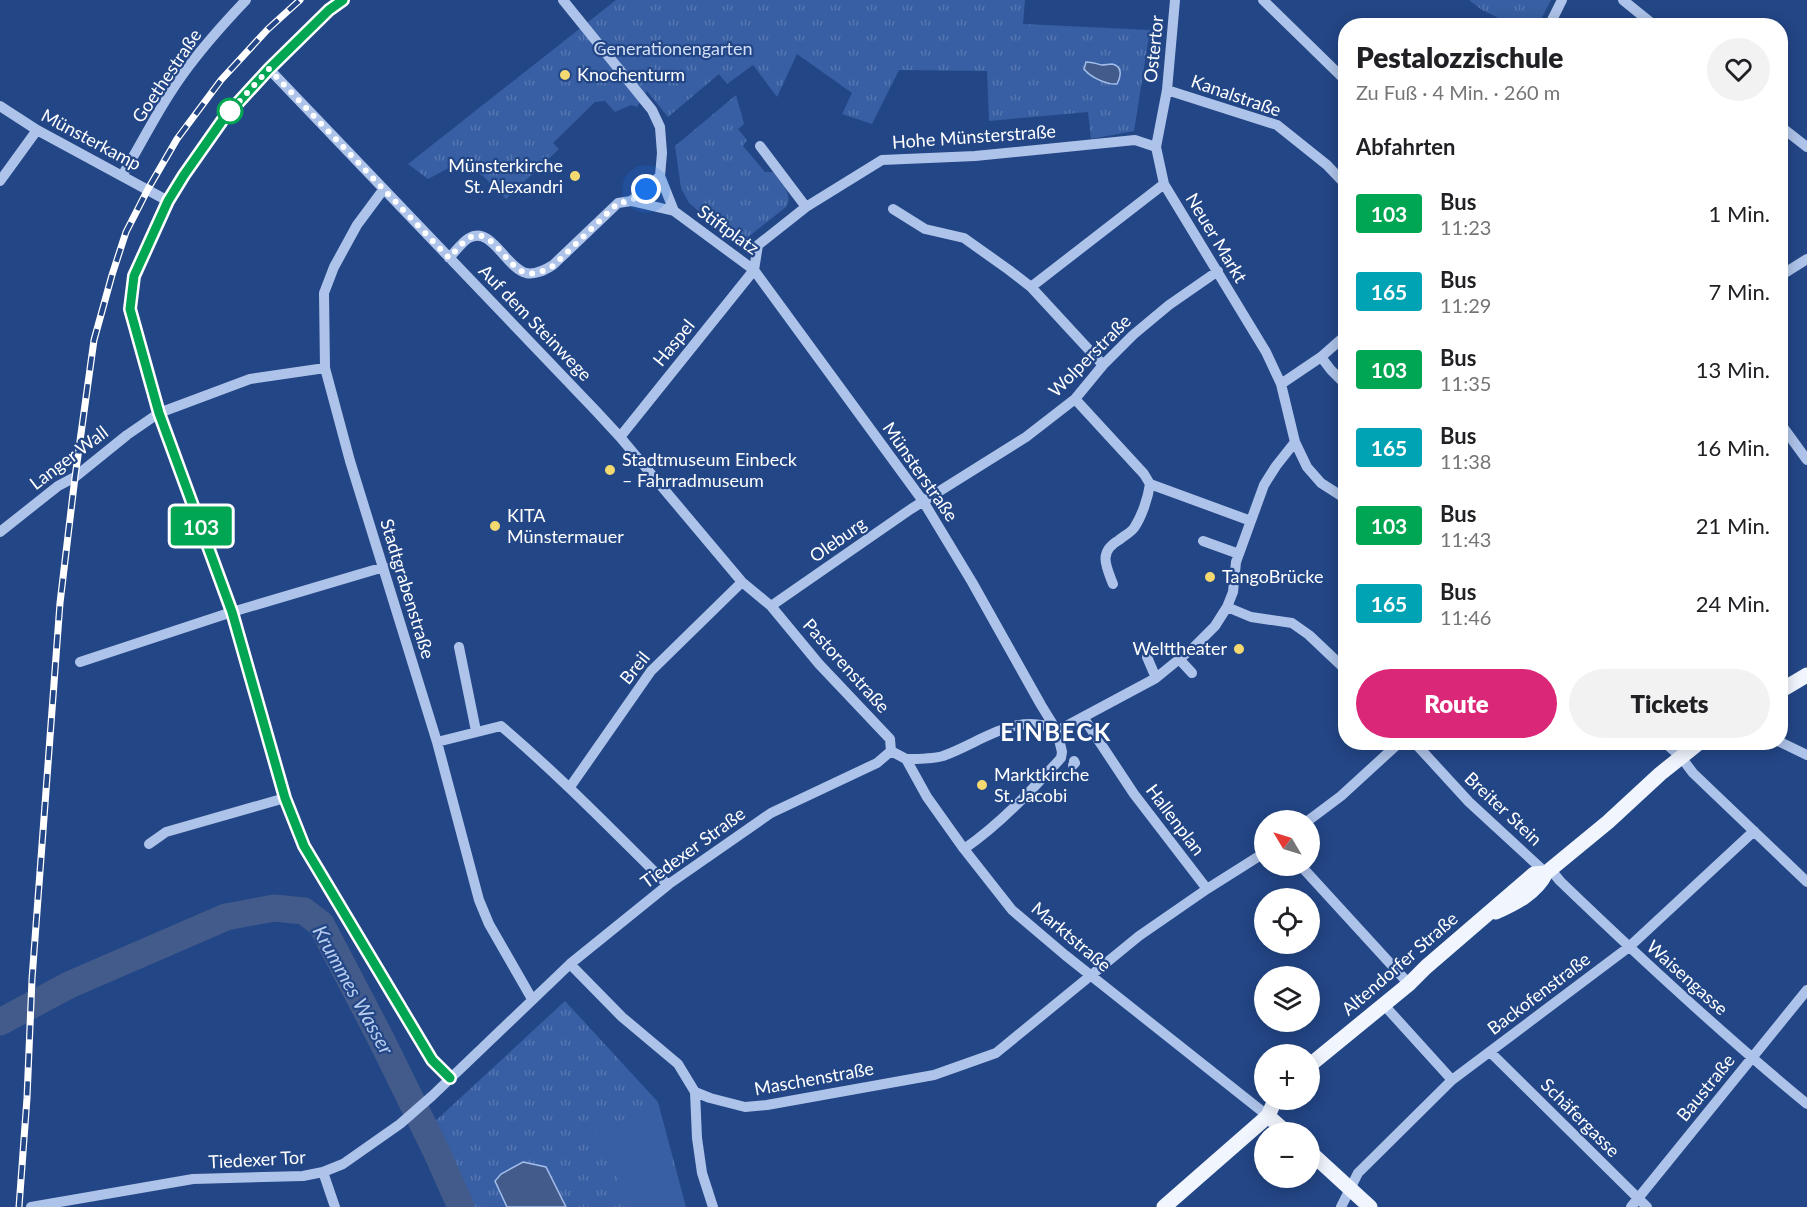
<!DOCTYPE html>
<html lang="de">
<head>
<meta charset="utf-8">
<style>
  body { margin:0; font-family:Lato,sans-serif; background:#f2f2f2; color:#202124; height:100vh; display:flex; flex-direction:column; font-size:22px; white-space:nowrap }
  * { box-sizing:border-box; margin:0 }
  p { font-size:20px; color:#757577 }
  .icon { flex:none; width:33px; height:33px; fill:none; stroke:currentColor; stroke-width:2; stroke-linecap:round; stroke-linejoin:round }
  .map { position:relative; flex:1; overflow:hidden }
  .details { position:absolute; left:1338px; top:18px; width:450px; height:732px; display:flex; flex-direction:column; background:#fff; border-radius:24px; box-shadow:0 3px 15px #0003 }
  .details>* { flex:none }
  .badge { padding:0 12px; border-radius:4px; font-size:21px; line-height:39px }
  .needle { width:39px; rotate:308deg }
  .tools { position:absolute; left:1254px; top:810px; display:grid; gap:12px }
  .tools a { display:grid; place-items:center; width:66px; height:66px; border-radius:50%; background:#fff; box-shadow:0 3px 15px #0003; font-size:30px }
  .you { position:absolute; width:30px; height:30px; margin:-15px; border:4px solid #fff; border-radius:50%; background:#1a73e8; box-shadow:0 0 0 9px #1a73e833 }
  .map>.badge { position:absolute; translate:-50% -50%; box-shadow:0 0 0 3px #fff }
  h2 { padding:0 18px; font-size:22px; line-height:54px }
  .round { display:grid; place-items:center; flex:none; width:63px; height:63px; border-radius:32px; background:#f2f2f2 }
  .overview { display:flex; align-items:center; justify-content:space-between; height:102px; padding:0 18px }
  h1 { font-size:28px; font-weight:800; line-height:45px }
  .cta { display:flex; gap:12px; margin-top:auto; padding:12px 18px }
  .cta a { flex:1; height:69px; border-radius:36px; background:#db2777; color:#fff; font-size:24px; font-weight:800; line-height:69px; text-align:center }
  .cta a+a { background:#f2f2f2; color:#202124 }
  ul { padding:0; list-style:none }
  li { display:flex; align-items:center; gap:18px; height:78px; padding:0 18px }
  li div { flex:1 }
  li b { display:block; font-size:22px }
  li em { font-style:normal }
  li .badge { min-width:66px; font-weight:700; text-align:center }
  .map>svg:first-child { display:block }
  .grass { fill:url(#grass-tufts) }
  .pitch { fill:#385fa3 }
  .water { fill:#435b8a; stroke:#a2bdea; stroke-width:1.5 }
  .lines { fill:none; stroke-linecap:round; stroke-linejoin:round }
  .river { stroke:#435b8a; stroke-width:27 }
  .minor { stroke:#aec3e9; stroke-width:10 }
  .major { stroke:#f0f5fe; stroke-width:15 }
  .rail-casing { stroke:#fff; stroke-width:7 }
  .rail { stroke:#234686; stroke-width:4.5; stroke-dasharray:14; stroke-linecap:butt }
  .line-casing { stroke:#fff; stroke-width:14 }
  .line { stroke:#00a651; stroke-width:9 }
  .walk { stroke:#fff; stroke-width:6; stroke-dasharray:0 10.8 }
  .poi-dot { fill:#f4d971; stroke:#234686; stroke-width:2 }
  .stop-dot { fill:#fff; stroke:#00a651; stroke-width:3 }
  .labels { text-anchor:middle; stroke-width:4.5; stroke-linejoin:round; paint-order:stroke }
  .park-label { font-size:18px; fill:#d2dff7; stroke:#234686 }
  .street-label { font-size:18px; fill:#fff; stroke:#234686 }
  .poi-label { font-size:18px; fill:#fff; stroke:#234686; text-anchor:start }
  .water-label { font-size:20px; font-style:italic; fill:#b9cef0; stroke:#234686 }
  .district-label { font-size:24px; font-weight:bold; letter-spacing:1.5px; fill:#fff; stroke:#234686 }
</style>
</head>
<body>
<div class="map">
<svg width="1807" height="1207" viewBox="0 0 1807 1207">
  <defs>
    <pattern id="grass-tufts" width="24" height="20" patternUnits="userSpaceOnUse" patternTransform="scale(1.5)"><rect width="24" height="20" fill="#385fa3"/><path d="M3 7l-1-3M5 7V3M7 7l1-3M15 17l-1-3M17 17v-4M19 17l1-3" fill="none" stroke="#5677b1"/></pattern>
  </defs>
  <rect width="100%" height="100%" fill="#234686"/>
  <!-- grass -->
  <path class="grass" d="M616,0H1025L1023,24L1150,30L1134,131L1091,139L1088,112L989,121L987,71L899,70L872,124L842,114L852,93L797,54L777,97L753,65L727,84L719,74L668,117L647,91L637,107L631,105L615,112L605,101L595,102L553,143L559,149L506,199L483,176L460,162L428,179L408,164Z
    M1469,0H1551L1538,25H1513L1482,10Z
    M736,95L744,124L738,129L747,140L743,146L765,172H773C781,182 794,195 786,207L743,241L732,239L689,203L681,188L675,146Z
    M565,1001L658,1102L686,1207H450L418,1137Z"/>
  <!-- pitch -->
  <path class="pitch" d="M657,1104L683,1207H630L596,1132Z"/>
  <!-- water -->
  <path class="water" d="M1086,62C1092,62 1097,64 1102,65C1105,65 1109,64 1112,64C1123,66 1121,77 1117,84C1107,85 1090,77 1084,69Z
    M523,1162L546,1167L566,1207H507L495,1181L501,1174Z"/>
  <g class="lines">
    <!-- river -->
    <path class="river" d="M0,1022L69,985L226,917L274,908L304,911L321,924L380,1037L437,1153L461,1207"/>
    <!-- minor -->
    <path class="minor" d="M343,0L329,10L269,69L224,118L184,175L168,201L134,276L130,309L159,413L232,612L285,798L304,846L432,1060L450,1078
      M563,0L652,110L660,127L662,153L660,176L674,211
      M1175,0L1167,90L1156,147L1164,184L1266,352L1281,384L1295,442L1307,467L1321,483L1346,499
      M1263,0L1346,81
      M1623,0L1655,26
      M1549,26L1562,0
      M269,69L596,411L620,437L742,582L771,606L819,664L890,739L891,751
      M1167,90L1277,125L1327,165L1346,185
      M0,106L37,130L168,201
      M1780,126L1807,147
      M122,176C144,139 163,100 189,66C207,42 226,21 246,0
      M0,181L37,130
      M383,190L357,225L334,267L324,293L325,368L350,461L437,742L479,900L489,924L532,999
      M631,201L674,211L754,270L758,245L806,207L760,146
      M806,207L882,160L975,156L1135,140L1156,147
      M893,209L925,229L964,238L1009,270L1031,287L1103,365
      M449,258C455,252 462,242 469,238C491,225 506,268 526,273C536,275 545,270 553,265L618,203L631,201L660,176
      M1780,276L1807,259
      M1031,287L1164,184
      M1321,357L1331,370L1346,385
      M1281,384L1321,357L1346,335
      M1075,399L1144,474L1150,484L1251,521
      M1780,423L1807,460
      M620,437L754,270L923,501L972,582L1041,705L1057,731L1062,752L1061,758C1031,791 1000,824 964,849
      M0,532L58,486L75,477L127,435L159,413L250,379L325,368
      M1203,541L1239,554
      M1113,584C1106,566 1098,552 1119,540C1124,536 1130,533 1134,528C1142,516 1148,498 1150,484
      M771,606L911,509L1026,437L1075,399L1103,365L1133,335L1169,305L1218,271
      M1227,607L1251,617L1292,623L1309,635L1346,670
      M459,647L476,731
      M1147,657L1156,678
      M1180,660L1192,673
      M80,662L232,612L384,567
      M1083,717L1134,794L1207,889L1264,853
      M1057,731L1156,678L1194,647L1215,626L1227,607L1233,592L1236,562L1264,485L1276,466L1295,442
      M437,742L501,726C560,776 613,831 668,885
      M1414,742L1469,802L1546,873
      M1664,742L1681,757L1693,773L1807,882
      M1780,742L1807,755
      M891,751L906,759L927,797L964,849L1012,910L1065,955L1268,1116
      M906,759C918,759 932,759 943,756C982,742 1016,711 1057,730
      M1073,765L1075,763L1074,761
      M570,787L651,671L742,582
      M1309,820L1341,796L1400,742
      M149,844L166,832L285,798
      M1301,866L1409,984
      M1551,870L1560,881C1640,958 1721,1033 1807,1104
      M570,964L622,1017L678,1064L695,1092L710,1098L745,1107L767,1105L934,1075L996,1053L1139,936L1207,889
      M1384,1005L1452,1080
      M1490,1052L1647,1207
      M695,1092L697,1138L702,1173L713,1207
      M323,1172L335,1207
      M31,1207L193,1179L303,1176L323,1172L343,1164L400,1124L432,1096L570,964L669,884L771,813L877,763L891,751
      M1341,1207L1358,1173L1452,1080L1629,947L1754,831
      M1631,1207L1807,990"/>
    <!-- major -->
    <path class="major" d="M1780,691L1807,675
      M1496,912C1516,903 1536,893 1546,873L1608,822L1660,774L1700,742
      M1310,1065L1409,984L1426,967L1534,874L1546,873
      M1268,1116L1286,1132
      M1310,1152L1370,1207
      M1164,1207L1268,1116L1275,1100"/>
    <!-- rail casing -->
    <g class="rail-casing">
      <path id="rail" d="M19,1207L27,1098L32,979L60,603L75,477L94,340L112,275L126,232L148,189L177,139L221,80L268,29L300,0"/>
    </g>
    <!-- rail -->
    <use href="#rail" class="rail"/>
  </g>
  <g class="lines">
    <!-- line casing -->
    <g class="line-casing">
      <path id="line" d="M343,0L329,10L269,69L224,118L184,175L168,201L134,276L130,309L159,413L232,612L285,798L304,846L432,1060L450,1078"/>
    </g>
    <!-- line -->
    <use href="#line" class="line"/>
    <!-- walk -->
    <path class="walk" d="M230,111L224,118L269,69L449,258C455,252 462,242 469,238C492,225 506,268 526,273C536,275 545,270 553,266L618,203L631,201L646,189"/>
  </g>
  <!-- markers -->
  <g class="poi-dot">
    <circle cx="565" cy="75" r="6"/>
    <circle cx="575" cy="176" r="6"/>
    <circle cx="610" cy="470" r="6"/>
    <circle cx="495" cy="526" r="6"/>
    <circle cx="1210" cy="577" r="6"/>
    <circle cx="1239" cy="649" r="6"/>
    <circle cx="982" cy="785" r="6"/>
  </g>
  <circle class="stop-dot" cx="230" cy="111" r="12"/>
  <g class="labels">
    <!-- park labels -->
    <g class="park-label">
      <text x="673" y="55">Generationengarten</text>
    </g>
    <!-- street labels -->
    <g class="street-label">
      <text transform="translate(1154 49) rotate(-84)" y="6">Ostertor</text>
      <text transform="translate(167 76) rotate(-56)" y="6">Goethestraße</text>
      <text transform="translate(1236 96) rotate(19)" y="6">Kanalstraße</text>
      <text transform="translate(974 137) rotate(-4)" y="6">Hohe Münsterstraße</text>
      <text transform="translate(91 140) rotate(28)" y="6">Münsterkamp</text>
      <text transform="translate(728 230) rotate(36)" y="6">Stiftplatz</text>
      <text transform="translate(1216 238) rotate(59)" y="6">Neuer Markt</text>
      <text transform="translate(535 323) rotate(46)" y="6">Auf dem Steinwege</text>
      <text transform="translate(674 343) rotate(-51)" y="6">Haspel</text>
      <text transform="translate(1090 356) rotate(-45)" y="6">Wolperstraße</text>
      <text transform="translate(69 458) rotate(-37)" y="6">Langer Wall</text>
      <text transform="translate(920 472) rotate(55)" y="6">Münsterstraße</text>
      <text transform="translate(838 540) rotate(-35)" y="6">Oleburg</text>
      <text transform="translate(407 589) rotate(73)" y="6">Stadtgrabenstraße</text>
      <text transform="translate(846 666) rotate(48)" y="6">Pastorenstraße</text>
      <text transform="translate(635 668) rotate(-51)" y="6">Breil</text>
      <text transform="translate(1503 809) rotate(43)" y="6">Breiter Stein</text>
      <text transform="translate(1175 820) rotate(53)" y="6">Hallenplan</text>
      <text transform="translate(693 848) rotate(-36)" y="6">Tiedexer Straße</text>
      <text transform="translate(1071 937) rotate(40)" y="6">Marktstraße</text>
      <text transform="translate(1400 964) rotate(-41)" y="6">Altendorfer Straße</text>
      <text transform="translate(1687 978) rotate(42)" y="6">Waisengasse</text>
      <text transform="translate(1539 994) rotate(-37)" y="6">Backofenstraße</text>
      <text transform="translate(814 1079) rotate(-10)" y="6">Maschenstraße</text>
      <text transform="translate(1706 1088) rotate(-51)" y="6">Baustraße</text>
      <text transform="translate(1580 1118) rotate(45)" y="6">Schäfergasse</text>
      <text transform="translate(257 1160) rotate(-3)" y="6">Tiedexer Tor</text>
    </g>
    <!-- poi labels -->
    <g class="poi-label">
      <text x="577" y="81">Knochenturm</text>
      <text x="563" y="172" text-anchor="end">Münsterkirche<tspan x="563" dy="21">St. Alexandri</tspan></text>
      <text x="622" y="466">Stadtmuseum Einbeck<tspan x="622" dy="21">– Fahrradmuseum</tspan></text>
      <text x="507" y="522">KITA<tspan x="507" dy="21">Münstermauer</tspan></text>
      <text x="1222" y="583">TangoBrücke</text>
      <text x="1227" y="655" text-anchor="end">Welttheater</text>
      <text x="994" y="781">Marktkirche<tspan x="994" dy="21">St. Jacobi</tspan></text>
    </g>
    <!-- water labels -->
    <g class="water-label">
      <text transform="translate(353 990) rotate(61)" y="7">Krummes Wasser</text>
    </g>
    <!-- district labels -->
    <g class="district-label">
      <text x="1056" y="741">EINBECK</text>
    </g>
  </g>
</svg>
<div class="tools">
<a><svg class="needle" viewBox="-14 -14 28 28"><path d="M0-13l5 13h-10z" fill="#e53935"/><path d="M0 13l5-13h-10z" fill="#757577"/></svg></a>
<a><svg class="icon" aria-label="locate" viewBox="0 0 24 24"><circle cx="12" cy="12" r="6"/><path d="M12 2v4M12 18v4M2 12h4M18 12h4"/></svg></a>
<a><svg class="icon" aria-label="layers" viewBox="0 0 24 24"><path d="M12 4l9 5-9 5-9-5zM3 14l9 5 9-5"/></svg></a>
<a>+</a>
<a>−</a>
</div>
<div class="you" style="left:646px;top:189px"></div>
<b class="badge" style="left:201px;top:526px;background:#00a651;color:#fff">103</b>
<section class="details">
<div class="overview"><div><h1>Pestalozzischule</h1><p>Zu Fuß · 4 Min. · 260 m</p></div><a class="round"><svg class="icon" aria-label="heart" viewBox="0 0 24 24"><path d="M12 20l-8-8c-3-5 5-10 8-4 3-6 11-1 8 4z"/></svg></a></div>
<h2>Abfahrten</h2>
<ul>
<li><span class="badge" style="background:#00a651;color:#fff">103</span><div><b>Bus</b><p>11:23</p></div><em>1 Min.</em></li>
<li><span class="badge" style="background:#00a3b4;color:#fff">165</span><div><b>Bus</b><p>11:29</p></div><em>7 Min.</em></li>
<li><span class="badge" style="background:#00a651;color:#fff">103</span><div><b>Bus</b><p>11:35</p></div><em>13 Min.</em></li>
<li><span class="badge" style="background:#00a3b4;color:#fff">165</span><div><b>Bus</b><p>11:38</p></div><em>16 Min.</em></li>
<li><span class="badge" style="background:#00a651;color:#fff">103</span><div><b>Bus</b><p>11:43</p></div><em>21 Min.</em></li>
<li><span class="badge" style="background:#00a3b4;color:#fff">165</span><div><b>Bus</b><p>11:46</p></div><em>24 Min.</em></li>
</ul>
<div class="cta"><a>Route</a><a>Tickets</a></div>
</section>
</div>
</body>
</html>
